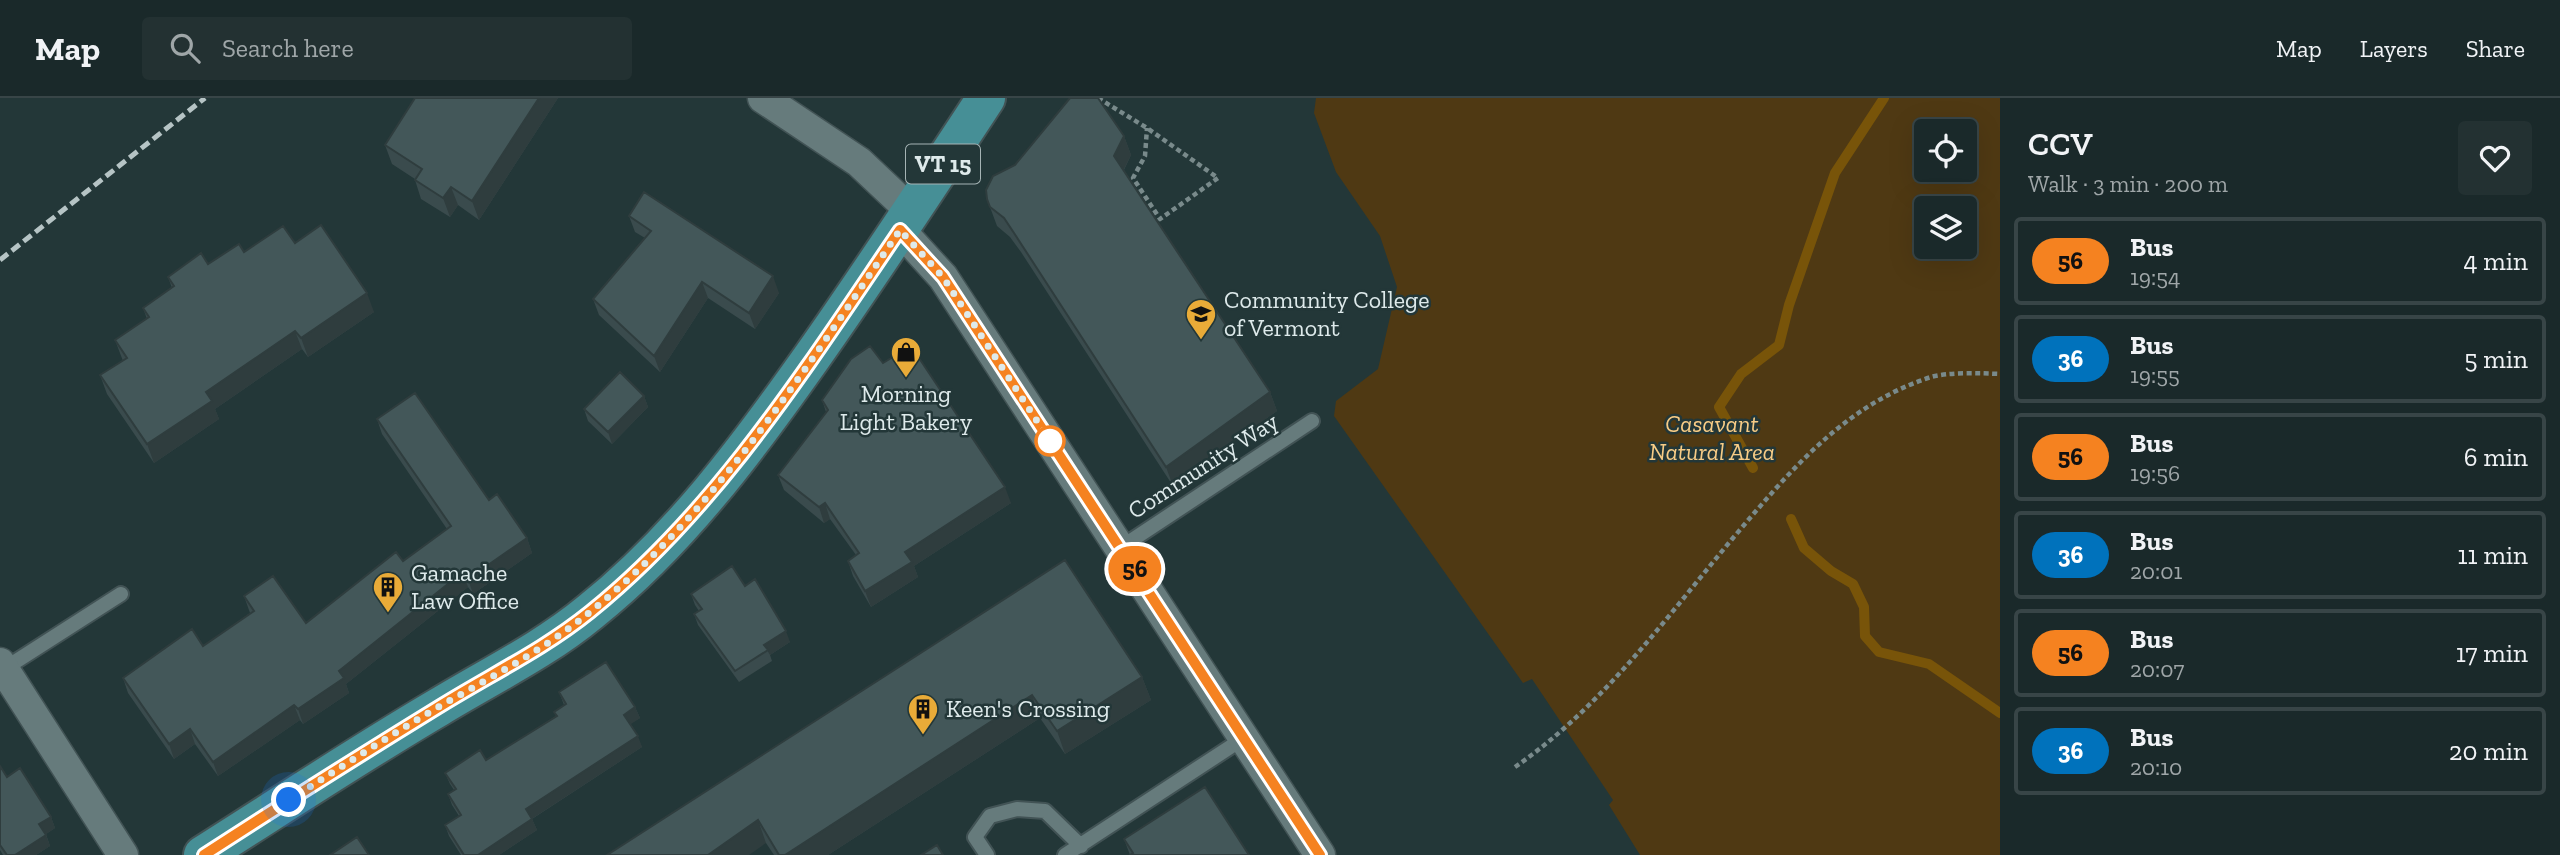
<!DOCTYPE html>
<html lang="en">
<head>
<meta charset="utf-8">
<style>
  body { margin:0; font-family:"Zilla Slab",serif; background:#233132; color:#f1f3f6; height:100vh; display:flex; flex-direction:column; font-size:26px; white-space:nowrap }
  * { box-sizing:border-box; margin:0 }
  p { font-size:23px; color:#9fa6a8 }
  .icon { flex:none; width:38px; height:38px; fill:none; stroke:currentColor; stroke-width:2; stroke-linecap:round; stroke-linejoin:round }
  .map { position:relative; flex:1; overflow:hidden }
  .side { display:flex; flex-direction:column; background:#1a292a; width:560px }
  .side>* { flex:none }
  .badge { padding:0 14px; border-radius:23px; font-size:24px; line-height:46px }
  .fabs { position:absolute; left:1914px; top:21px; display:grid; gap:14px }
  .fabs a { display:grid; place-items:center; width:63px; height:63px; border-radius:7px; background:#1a292a; box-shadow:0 7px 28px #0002,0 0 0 2px #384547; font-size:35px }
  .you { position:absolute; width:35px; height:35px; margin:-18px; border:5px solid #fff; border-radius:50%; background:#1a73e8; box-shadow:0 0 0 10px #1a73e833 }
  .map>.badge { position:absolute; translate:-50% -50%; box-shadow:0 0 0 4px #fff }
  .round { display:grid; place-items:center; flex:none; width:74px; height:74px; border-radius:7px; background:#233132 }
  .headline { display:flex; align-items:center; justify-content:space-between; height:119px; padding:0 28px }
  h1 { font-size:33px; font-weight:600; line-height:52px }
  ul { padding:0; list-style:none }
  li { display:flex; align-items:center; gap:21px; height:88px; margin:0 14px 10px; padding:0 14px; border:4px solid #384547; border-radius:7px }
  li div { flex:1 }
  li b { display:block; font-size:26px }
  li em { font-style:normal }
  li .badge { min-width:77px; font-weight:700; text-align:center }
  header { display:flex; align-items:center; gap:42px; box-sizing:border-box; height:98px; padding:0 35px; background:#1a292a; border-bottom:2px solid #384547 }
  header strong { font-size:33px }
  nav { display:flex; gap:38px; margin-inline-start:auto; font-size:24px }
  .search { width:490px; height:63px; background:#233132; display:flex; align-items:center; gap:18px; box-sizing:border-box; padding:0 24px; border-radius:7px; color:#9fa6a8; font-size:26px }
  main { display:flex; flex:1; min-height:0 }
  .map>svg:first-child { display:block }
  .green { fill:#4f3913; fill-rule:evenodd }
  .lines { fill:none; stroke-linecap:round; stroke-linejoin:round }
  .stream { stroke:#785409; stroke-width:10 }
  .lane-casing { stroke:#425355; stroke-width:18 }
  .street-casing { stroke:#425355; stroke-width:33 }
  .primary-casing { stroke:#425355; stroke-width:42 }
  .path { stroke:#798a8b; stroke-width:4.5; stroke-dasharray:5 3.5; stroke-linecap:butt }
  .lane { stroke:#667b7c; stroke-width:14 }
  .street { stroke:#667b7c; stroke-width:30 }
  .primary { stroke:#468f96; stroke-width:38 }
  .rail { stroke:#b6c4c5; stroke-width:5; stroke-dasharray:10 5; stroke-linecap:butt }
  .wall { fill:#3a4b4d }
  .shaded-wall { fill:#2f3d3e }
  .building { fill:#435759; stroke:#2f3d3e; stroke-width:2 }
  .line-casing { stroke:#fff; stroke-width:16 }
  .line { stroke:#f58220; stroke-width:10 }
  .walk { stroke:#deeaeb; stroke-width:7; stroke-dasharray:0 12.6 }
  .stop-dot { fill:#fff; stroke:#f58220; stroke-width:3.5 }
  .labels { text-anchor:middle; stroke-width:5; stroke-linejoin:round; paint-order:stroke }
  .shield { fill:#233738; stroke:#a6b4b5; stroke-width:2 }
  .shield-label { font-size:23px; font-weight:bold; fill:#deeaeb }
  .poi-label { font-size:24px; fill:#deeaeb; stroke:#233738; text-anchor:start }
  .park-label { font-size:24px; font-style:italic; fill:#f7cc86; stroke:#233738 }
  .street-label { font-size:24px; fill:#deeaeb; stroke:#233738 }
</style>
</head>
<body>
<header>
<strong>Map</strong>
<div class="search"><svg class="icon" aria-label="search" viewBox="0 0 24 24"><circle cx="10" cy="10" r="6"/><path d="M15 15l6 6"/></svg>Search here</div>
<nav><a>Map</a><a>Layers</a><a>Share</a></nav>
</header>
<main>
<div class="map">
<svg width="2000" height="757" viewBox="0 0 2000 757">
  <rect width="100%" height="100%" fill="#233738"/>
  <!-- green -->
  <path class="green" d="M1316,0H2000V757H1640L1609,707L1613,702L1532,581L1523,585L1334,318L1336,303L1378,271L1397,189L1380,138L1336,74L1314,15ZM1965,33V72H1927V33ZM1927,110H1965V149H1927Z"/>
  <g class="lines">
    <!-- stream -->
    <path class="stream" d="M1753,370L1719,309L1741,276L1779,247L1789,207L1835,75L1884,0
      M1791,421L1804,450L1831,473L1853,486L1864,509L1865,538L1879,554L1929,566L2000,615"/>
    <!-- lane casing -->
    <g class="lane-casing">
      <path id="lane" d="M1120,450L1312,323
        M4,571L121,496
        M987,757L975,739L990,718L1017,711L1045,713L1081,748
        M1065,757L1244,640"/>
    </g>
    <!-- street casing -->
    <g class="street-casing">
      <path id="street" d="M763,0L859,64L912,114
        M900,132L943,179L1320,757
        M0,565L123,757"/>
    </g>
    <!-- primary casing -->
    <g class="primary-casing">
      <path id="primary" d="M203,757C282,707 359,656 439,609C490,578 544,552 590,514C679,443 747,351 812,259C872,174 929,87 986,0"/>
    </g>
    <!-- path -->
    <path class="path" d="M1098,0L1147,30L1218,80L1160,121L1133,80L1145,58L1147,30
      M1515,669C1603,608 1665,521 1733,440C1790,373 1844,307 1931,279C1949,274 1981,275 2000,276"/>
    <!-- lane -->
    <use href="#lane" class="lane"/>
    <!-- street -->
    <use href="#street" class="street"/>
    <!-- primary -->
    <use href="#primary" class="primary"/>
    <!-- rail -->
    <path class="rail" d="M0,162L205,0"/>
  </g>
  <!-- wall -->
  <path class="wall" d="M415,0H558L479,122L458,107L450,119L421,101L415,82V81L392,66L385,47Z
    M1124,38L1131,57L1124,72L1270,294L1277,313L1173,388L1021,154L1010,139L997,128L987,101Z
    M629,118L779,195L755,231L708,200L660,274L599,217L593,201L645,140L635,134Z
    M295,145L374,214L308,259L302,251L215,311L219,321L154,365L107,296L100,277L123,263L115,242L147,221L143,210L172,190L168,179L244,154Z
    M883,265L1011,405L914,468L918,479L871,509L853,478L848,463L856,457L830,421L824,425L784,392L778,377L826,314L822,302Z
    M644,298L648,309L612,346L588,323L584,311Z
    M377,321L489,402L527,440L532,455L473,496L468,489L346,586L349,595L303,626L300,622L218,678L195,646L174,661L128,595L123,580L203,548L250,515L244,498L306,525L403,463L447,431L382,336Z
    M1065,462L1142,579L1151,602L1065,656L1040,620L828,757H774L766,745L607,757Z
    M745,488L790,544L770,557L772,563L739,584L698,527L694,516L699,513L695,507L691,496Z
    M559,594L635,609L640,620L630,626L642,649L532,721L537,732L499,757H461L449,738L445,727L459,718L452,707L448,696L454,692L450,686L445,675L486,662L556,618L554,614L564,607Z
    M0,668L7,679L51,719L55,730L46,736L50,748L36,757H3L0,752Z
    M1124,741L1249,757H1130Z"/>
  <!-- shaded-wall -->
  <path class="shaded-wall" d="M539,0H558L479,122L472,103Z
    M1124,38L1131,57L1121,77L1114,58Z
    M451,89L458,107L450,119L443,100Z
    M773,178L779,195L755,231L749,215Z
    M702,184L708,200L660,274L654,258Z
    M367,195L374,214L308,259L301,240Z
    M295,233L302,251L215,311L219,321L154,365L147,346L206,294Z
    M1270,294L1277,313L1173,388L1166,369Z
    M644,298L648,309L612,346L608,334Z
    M1005,389L1011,405L914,468L918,479L871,509L865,493L905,454Z
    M825,405L830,421L824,425L819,409Z
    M527,440L532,455L473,496L468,481Z
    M463,474L468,489L346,586L349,595L303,626L298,611L339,573Z
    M786,533L790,544L770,557L764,547Z
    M1142,579L1151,602L1065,656L1057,633Z
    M1032,597L1040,620L828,757H785Z
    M294,607L300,622L218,678L213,664Z
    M635,609L640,620L628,628L624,617Z
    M190,631L195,646L174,661L169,646Z
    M638,638L642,649L530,722L526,711Z
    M51,719L55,730L43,738L39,726Z
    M532,721L537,732L499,757H478Z
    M758,722L766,745L749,757H708Z
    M46,737L50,748L36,757H15Z"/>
  <!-- building -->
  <path class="building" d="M415,0H539L472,103L451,89L443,100L415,82L422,71L385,47Z
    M1070,0H1098L1124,38L1114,58L1270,294L1166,369L1014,135L1004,120L990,109L987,101L986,92L993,78L1015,67Z
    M644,94L773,178L749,215L702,184L654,258L593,201L651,133L629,118Z
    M321,127L367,195L301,240L295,233L206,294L212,303L147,346L100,277L127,260L115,242L149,219L143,210L174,188L168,179L201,155L208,166L239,146L244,154L283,128L295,145Z
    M870,248L883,265L911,248L1005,389L905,454L912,464L865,493L848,463L859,455L825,405L819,409L778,377L828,312L822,302L851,261Z
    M620,274L644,298L608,334L584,311Z
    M415,295L489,402L497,396L527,440L468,481L463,474L339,573L344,580L298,611L294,607L213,664L190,631L169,646L123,580L192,531L203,548L254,513L244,498L273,478L306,525L396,454L403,463L451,428L377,321Z
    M1065,462L1142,579L1057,633L1032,597L785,757H779L758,722L708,757H607Z
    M732,468L745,488L755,481L786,533L764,547L768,552L735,573L694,516L702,511L691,496Z
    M606,564L635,609L624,617L638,638L526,711L532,721L478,757H464L445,727L461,717L448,696L456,691L445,675L480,652L486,662L557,618L554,614L566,606L559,594Z
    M0,668L7,679L20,670L51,719L39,726L46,737L15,757H7L0,747Z
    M1205,689L1249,757H1130L1133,755L1124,741Z
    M357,739L369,757H330Z
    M937,747L943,757H921Z"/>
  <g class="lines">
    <!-- line casing -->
    <g class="line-casing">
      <path id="line" d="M204,757C281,707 359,658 437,610C488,578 543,552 590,514C718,411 808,267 900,132L943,179L1320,757"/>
    </g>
    <!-- line -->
    <use href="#line" class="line"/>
    <!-- walk -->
    <path class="walk" d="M289,702C340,670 390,637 442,607C493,578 545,551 590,514C718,411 808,267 900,132L943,179L1050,343"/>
  </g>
  <!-- icons -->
  <defs>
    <g id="university-pin" transform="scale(1.575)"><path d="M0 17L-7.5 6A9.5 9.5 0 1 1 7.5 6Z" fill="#e9ab38" stroke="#233738"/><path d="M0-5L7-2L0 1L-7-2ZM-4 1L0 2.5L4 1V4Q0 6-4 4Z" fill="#111"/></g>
    <g id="shop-pin" transform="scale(1.575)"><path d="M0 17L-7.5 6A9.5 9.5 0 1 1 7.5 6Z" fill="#e9ab38" stroke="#233738"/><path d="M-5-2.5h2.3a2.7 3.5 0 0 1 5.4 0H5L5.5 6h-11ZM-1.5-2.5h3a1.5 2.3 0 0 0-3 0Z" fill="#111"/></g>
    <g id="building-pin" transform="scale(1.575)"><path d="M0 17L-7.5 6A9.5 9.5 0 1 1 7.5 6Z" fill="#e9ab38" stroke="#233738"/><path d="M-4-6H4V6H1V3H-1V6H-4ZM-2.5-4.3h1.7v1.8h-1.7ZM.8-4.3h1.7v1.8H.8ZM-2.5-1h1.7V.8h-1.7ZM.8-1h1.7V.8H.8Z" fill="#111"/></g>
  </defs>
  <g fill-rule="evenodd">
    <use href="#university-pin" x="1201" y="216"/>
    <use href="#shop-pin" x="906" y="254"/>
    <use href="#building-pin" x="388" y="489"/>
    <use href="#building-pin" x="923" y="611"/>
  </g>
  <!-- markers -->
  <circle class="stop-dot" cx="1050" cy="343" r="14"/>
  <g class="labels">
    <!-- shield labels -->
    <rect class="shield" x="906" y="46.5" width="74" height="39" rx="5"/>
    <g class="shield-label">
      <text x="943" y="74">VT 15</text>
    </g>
    <!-- poi labels -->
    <g class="poi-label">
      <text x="1224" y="210">Community College<tspan x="1224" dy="28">of Vermont</tspan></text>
      <text x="906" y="304" text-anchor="middle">Morning<tspan x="906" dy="28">Light Bakery</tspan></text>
      <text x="411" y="483">Gamache<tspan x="411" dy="28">Law Office</tspan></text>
      <text x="946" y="619">Keen's Crossing</text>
    </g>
    <!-- park labels -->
    <g class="park-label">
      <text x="1712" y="334">Casavant<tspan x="1712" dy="28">Natural Area</tspan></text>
    </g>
    <!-- street labels -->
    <g class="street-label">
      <text transform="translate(1203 368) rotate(-33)" y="8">Community Way</text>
    </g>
  </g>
</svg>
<div class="fabs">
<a><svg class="icon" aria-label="locate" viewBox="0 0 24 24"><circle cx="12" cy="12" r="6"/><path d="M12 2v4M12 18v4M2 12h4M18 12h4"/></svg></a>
<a><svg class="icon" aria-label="layers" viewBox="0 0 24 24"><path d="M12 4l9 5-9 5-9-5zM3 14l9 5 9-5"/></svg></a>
</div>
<div class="you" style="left:289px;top:702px"></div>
<b class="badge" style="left:1135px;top:471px;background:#f58220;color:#111">56</b>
</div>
<section class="side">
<div class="headline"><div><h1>CCV</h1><p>Walk · 3 min · 200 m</p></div><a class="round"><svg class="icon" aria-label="heart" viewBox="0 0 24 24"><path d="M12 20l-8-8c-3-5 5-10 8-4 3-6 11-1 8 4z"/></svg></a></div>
<ul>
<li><span class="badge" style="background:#f58220;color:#111">56</span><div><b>Bus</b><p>19:54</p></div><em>4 min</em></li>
<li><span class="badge" style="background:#0072bc;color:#fff">36</span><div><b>Bus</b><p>19:55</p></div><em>5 min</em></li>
<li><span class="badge" style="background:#f58220;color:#111">56</span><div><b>Bus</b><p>19:56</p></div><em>6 min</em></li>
<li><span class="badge" style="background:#0072bc;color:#fff">36</span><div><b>Bus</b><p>20:01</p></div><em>11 min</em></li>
<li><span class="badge" style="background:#f58220;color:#111">56</span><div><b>Bus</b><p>20:07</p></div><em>17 min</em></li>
<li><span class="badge" style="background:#0072bc;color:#fff">36</span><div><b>Bus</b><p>20:10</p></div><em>20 min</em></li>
</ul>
</section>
</main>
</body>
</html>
